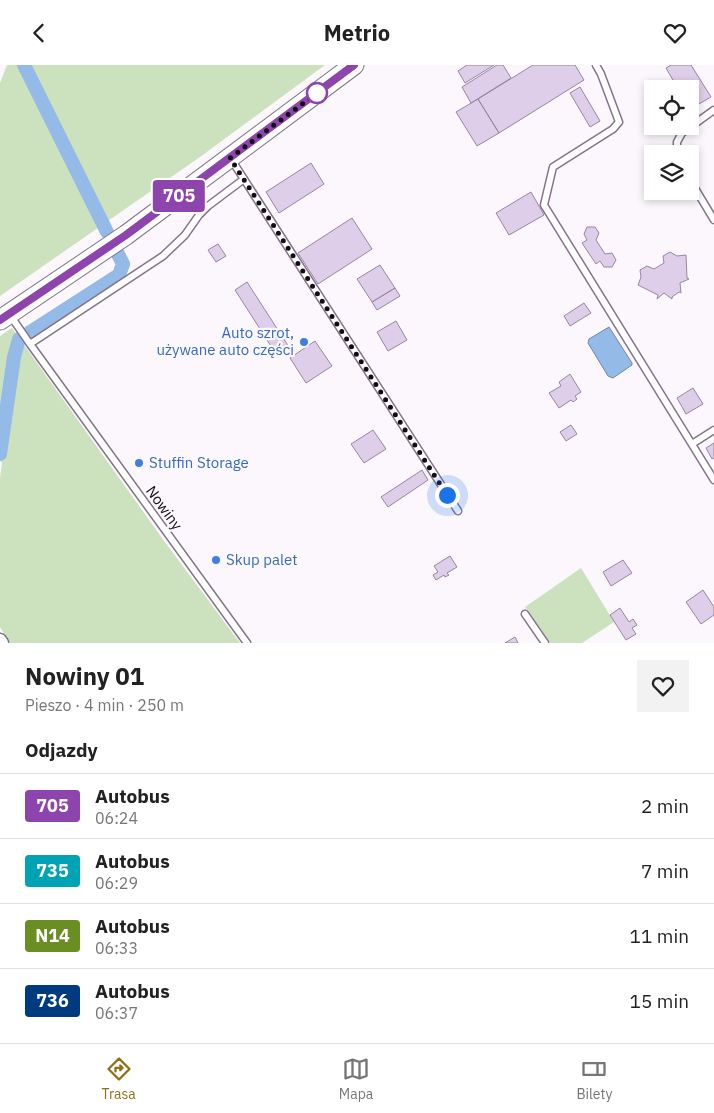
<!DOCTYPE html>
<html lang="pl">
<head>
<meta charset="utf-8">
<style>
  body { margin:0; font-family:"IBM Plex Sans",sans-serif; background:#f2f2f2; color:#222; height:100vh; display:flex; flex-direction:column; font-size:19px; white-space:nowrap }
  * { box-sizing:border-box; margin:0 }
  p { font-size:16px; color:#767676 }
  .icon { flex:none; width:28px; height:28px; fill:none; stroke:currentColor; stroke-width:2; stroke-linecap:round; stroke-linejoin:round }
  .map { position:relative; height:578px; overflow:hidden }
  .sheet { display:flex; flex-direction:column; background:#fff; flex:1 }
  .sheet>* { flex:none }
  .badge { padding:0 10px; border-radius:4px; font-size:18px; line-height:32px }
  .fabs { position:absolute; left:644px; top:15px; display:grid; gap:10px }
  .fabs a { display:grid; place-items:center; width:55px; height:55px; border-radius:0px; background:#fff; box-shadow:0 2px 8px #0003; font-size:25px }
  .you { position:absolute; width:25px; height:25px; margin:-12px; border:4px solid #fff; border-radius:50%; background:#1a73e8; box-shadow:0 0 0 8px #1a73e833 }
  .map>.badge { position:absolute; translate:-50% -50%; box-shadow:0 0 0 2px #fff }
  h2 { padding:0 25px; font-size:19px; line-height:45px }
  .round { display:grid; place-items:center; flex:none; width:52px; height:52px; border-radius:0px; background:#f2f2f2 }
  .head { display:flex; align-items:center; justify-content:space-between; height:85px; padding:0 25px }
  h1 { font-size:24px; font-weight:700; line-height:38px }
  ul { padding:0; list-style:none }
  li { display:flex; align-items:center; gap:15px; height:65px; padding:0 25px; border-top:1px solid #e0e0e0 }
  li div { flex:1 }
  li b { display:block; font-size:19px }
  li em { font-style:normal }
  li .badge { min-width:55px; font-weight:700; text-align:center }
  header { display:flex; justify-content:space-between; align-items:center; height:65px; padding:0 25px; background:#fff; font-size:22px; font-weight:700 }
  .tabs { display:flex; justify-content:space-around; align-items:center; height:70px; border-top:1px solid #e0e0e0; background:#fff; font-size:14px; color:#767676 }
  .tabs a { display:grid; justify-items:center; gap:2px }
  .tabs .current { color:#907015 }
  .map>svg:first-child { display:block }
  .green { fill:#cce2bf }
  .water { fill:#94bae8; stroke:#6d86a9 }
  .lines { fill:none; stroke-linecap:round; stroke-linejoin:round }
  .canal { stroke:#94bae8; stroke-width:14 }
  .building { fill:#dfcee9; stroke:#96869f }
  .lane-casing { stroke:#83738c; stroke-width:9 }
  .street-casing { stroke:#83738c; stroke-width:15 }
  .secondary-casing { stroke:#83738c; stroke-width:21 }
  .lane { stroke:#fff; stroke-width:6 }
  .street { stroke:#fff; stroke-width:12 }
  .secondary { stroke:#fff; stroke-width:19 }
  .line-casing { stroke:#fff; stroke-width:11 }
  .line { stroke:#8e44ad; stroke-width:8 }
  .walk { stroke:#120c15; stroke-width:5; stroke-dasharray:0 9 }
  .stop-dot { fill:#fff; stroke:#8e44ad; stroke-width:2.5 }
  .shop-dot { fill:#3f7fe0; stroke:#fbf7fd; stroke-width:2 }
  .labels { text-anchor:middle; stroke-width:4.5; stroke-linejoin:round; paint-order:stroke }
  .shop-label { font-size:15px; fill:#366cbe; stroke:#fbf7fd; text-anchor:start }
  .street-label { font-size:15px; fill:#120c15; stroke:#fbf7fd }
</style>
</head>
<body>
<header><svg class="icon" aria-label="back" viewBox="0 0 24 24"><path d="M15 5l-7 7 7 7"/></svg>Metrio<svg class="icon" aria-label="heart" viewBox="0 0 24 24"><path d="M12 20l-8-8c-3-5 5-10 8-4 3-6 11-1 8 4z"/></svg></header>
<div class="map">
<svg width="714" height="578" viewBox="0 0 714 578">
  <rect width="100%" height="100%" fill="#fbf7fd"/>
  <!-- green -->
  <path class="green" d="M7,0H325L200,92L0,231V18Z
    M12,263L162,473L240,578H10L0,562V413L2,398L0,395V271Z
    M581,503L614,557L582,578H550L525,542Z"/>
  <!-- water -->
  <path class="water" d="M609,262L632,298V300L613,313L608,311L588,278L589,274Z"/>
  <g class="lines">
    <!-- canal -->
    <path class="canal" d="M24,0L107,167
      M29,268L119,210L123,199L118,189
      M0,389L14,292L19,274"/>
  </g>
  <!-- building -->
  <path class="building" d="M467,0H494L465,18L458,6Z
    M497,0H503L511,13L471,38L462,22Z
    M533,0H575L584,15L499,68L478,34Z
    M671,0H691L711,32L690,44V24H678L666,3Z
    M580,22L600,56L590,62L570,28Z
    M478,34L499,68L477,81L456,47Z
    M311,98L324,119L279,148L266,127Z
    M531,127L544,150L509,170L496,148Z
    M352,153L372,184L318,219L298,188Z
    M587,162H595L599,168L596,175L605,189L612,188L616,195L612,202H604L600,196L596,199L582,178L587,175L584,169Z
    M218,179L226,191L216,197L208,185Z
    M670,187L677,191L686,190L687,213L689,214L680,218L681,228L679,227L672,232V234L664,228L657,234L658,230L638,220L641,212L640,205L647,201L654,204L664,198L663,191Z
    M380,200L395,223L372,237L357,214Z
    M247,217L289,282L276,289L235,225Z
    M395,223L400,231L377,245L372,237Z
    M584,238L591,248L570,261L564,251Z
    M396,256L407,275L388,286L377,267Z
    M315,276L332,301L306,318L290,293Z
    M570,309L581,327L575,331L577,334L573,337L571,335L559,343L549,328L561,321L559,317Z
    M693,323L703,339L686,349L677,333Z
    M571,360L577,369L566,376L560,367Z
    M373,365L386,384L364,398L351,379Z
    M714,378V393L712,394L706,383Z
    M422,405L428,415L388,442L381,432Z
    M450,491L457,502L447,508L449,510L445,512L444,510L436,515L433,510L438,507L434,501Z
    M623,495L632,508L611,521L603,507Z
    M703,525L714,542V550L701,559L686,537Z
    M620,543L629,557L633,554L637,560L632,563L636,569L626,575L610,550Z
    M515,572L518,578H505Z"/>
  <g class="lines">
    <!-- lane casing -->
    <g class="lane-casing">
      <path id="lane" d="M596,0L601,9L619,57L613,64L553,102L544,140L714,415
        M677,89V77L682,68L714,45
        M231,94L458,446
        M690,115L714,155
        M10,250L30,279L247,578
        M30,279L163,191L185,170L199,150L208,141L244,114
        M692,379L714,365
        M525,549L545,578"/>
    </g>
    <!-- street casing -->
    <g class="street-casing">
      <path id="street" d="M0,575L2,578"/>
    </g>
    <!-- secondary casing -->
    <g class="secondary-casing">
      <path id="secondary" d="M0,255L126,170L354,0"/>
    </g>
    <!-- lane -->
    <use href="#lane" class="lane"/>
    <!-- street -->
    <use href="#street" class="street"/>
    <!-- secondary -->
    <use href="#secondary" class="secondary"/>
  </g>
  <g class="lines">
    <!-- line casing -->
    <g class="line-casing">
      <path id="line" d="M0,255L126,170L354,0"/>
    </g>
    <!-- line -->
    <use href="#line" class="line"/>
    <!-- walk -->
    <path class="walk" d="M317,28L230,93L447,430"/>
  </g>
  <!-- markers -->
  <circle class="stop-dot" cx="317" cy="28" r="10"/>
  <g class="shop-dot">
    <circle cx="304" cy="277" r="5"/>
    <circle cx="139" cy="398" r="5"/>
    <circle cx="216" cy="495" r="5"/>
  </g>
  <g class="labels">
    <!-- shop labels -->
    <g class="shop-label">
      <text x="294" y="273" text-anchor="end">Auto szrot,<tspan x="294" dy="17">używane auto części</tspan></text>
      <text x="149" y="403">Stuffin Storage</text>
      <text x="226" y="500">Skup palet</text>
    </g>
    <!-- street labels -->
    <g class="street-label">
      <text transform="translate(164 443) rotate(54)" y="5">Nowiny</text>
    </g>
  </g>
</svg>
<div class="fabs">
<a><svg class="icon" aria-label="locate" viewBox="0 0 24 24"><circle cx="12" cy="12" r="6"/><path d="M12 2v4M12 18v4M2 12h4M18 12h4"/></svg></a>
<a><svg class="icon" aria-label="layers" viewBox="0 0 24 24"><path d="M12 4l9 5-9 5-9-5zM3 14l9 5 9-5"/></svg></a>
</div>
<div class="you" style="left:447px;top:430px"></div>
<b class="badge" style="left:179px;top:131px;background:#8e44ad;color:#fff">705</b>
</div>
<section class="sheet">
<div class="head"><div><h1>Nowiny 01</h1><p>Pieszo · 4 min · 250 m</p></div><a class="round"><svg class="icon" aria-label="heart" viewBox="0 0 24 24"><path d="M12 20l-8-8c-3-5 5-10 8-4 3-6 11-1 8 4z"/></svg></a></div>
<h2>Odjazdy</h2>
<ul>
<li><span class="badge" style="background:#8e44ad;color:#fff">705</span><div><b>Autobus</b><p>06:24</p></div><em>2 min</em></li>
<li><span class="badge" style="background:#00a3b4;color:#fff">735</span><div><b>Autobus</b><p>06:29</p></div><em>7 min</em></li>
<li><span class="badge" style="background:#6b8e23;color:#fff">N14</span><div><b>Autobus</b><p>06:33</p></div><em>11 min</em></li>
<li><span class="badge" style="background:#003b80;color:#fff">736</span><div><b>Autobus</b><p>06:37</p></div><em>15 min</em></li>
</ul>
</section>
<nav class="tabs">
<a class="current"><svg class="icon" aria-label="directions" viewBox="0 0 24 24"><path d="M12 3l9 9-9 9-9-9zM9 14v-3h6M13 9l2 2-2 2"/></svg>Trasa</a>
<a><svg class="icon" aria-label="map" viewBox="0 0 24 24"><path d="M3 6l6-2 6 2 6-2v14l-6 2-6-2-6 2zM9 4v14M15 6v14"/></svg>Mapa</a>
<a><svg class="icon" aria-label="tickets" viewBox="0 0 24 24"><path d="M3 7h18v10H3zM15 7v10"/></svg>Bilety</a>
</nav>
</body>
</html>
